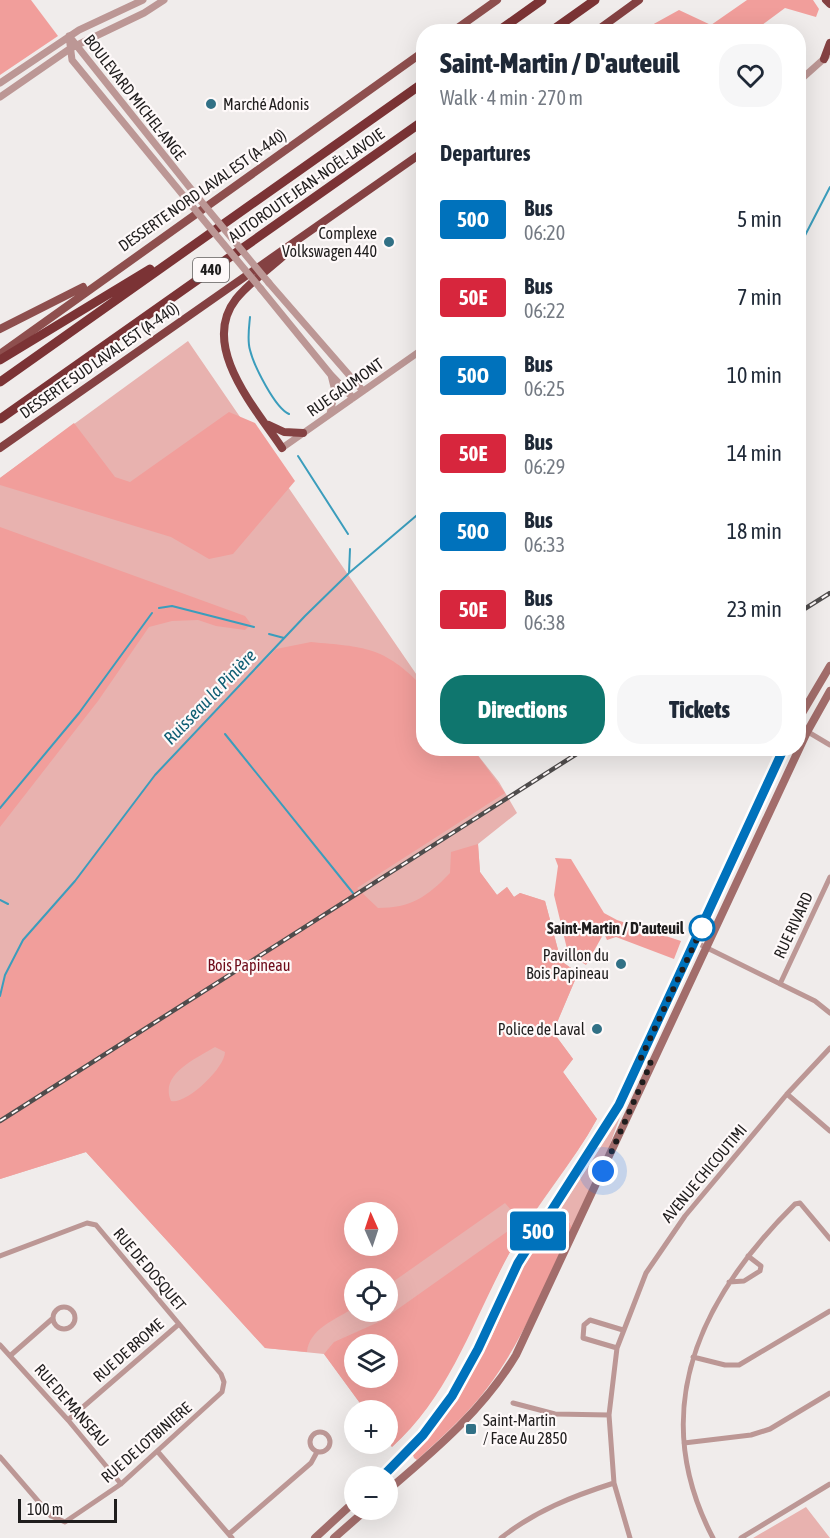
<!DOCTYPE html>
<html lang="en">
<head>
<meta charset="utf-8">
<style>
  body { margin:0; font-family:"Asap Condensed",sans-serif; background:#f6f6f7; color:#1f2937; height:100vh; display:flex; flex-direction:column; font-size:22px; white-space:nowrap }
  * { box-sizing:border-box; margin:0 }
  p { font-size:20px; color:#747a83 }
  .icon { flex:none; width:33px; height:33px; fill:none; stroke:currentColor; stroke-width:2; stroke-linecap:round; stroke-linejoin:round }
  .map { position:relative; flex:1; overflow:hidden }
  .side { position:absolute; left:416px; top:24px; width:390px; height:732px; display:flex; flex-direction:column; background:#fff; border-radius:24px; box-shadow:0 6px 24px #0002 }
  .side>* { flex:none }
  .badge { padding:0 12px; border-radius:4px; font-size:21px; line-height:39px }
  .needle { width:39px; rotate:357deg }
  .controls { position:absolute; left:344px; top:1202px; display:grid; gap:12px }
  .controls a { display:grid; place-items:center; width:54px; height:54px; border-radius:50%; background:#fff; box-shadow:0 6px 24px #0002; font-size:30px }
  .scale { position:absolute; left:18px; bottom:15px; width:99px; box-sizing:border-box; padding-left:6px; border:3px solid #1f1d1d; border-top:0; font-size:16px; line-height:21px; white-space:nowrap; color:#1f1d1d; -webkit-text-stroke:4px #fef9f9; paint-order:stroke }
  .you { position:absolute; width:30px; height:30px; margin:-15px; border:4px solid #fff; border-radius:50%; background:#1a73e8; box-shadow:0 0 0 9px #1a73e833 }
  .map>.badge { position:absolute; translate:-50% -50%; box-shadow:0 0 0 3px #fff }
  h2 { padding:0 24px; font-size:22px; line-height:54px }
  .round { display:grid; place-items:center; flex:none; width:63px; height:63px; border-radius:24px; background:#f6f6f7 }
  .headline { display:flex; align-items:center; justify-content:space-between; height:102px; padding:0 24px }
  h1 { font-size:28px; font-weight:800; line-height:45px }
  .action { display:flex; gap:12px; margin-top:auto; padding:12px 24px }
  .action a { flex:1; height:69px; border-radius:24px; background:#0f766e; color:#fff; font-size:24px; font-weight:800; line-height:69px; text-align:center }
  .action a+a { background:#f6f6f7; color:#1f2937 }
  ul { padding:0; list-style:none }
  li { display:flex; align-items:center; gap:18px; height:78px; padding:0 24px }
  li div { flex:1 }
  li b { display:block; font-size:22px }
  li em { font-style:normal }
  li .badge { min-width:66px; font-weight:700; text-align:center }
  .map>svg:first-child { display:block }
  .green { fill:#e8b2af; fill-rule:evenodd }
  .forest { fill:#f19e9b; fill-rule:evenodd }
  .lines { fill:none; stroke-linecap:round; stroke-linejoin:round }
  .stream { stroke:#3b9dbc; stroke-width:2 }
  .minor { stroke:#bc9795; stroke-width:5 }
  .tertiary { stroke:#bc9795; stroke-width:7 }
  .secondary { stroke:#a26d6b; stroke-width:8 }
  .primary { stroke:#8e4f4e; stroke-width:8 }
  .trunk { stroke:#844142; stroke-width:8 }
  .motorway { stroke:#7b3335; stroke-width:9 }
  .rail-casing { stroke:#4f4c4c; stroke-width:4.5 }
  .rail { stroke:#fef9f9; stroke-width:2; stroke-dasharray:7; stroke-linecap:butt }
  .tertiary-bridge { stroke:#bc9795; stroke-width:7 }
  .line-casing { stroke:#fff; stroke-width:14 }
  .line { stroke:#0072bc; stroke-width:9 }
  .walk { stroke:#1f1d1d; stroke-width:6; stroke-dasharray:0 10.8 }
  .poi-dot { fill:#317085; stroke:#fef9f9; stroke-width:2 }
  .stop-dot { fill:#fff; stroke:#0072bc; stroke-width:3 }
  .labels { text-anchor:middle; stroke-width:4.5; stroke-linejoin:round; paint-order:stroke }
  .shield { fill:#fef9f9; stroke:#625f5f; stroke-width:1.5 }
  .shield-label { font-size:15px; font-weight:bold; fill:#1f1d1d }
  .street-label { font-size:16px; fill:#1f1d1d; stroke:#fef9f9 }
  .poi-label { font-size:16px; fill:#1f1d1d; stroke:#fef9f9; text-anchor:end }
  .stop-label { font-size:16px; font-weight:bold; fill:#1f1d1d; stroke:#fef9f9; text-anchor:end }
  .park-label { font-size:16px; fill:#6e0a19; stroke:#fef9f9 }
  .water-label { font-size:18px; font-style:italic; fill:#0e5d73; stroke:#fef9f9 }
</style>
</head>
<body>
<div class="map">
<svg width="830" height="1538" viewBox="0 0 830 1538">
  <rect width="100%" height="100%" fill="#f0eceb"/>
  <!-- green -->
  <path class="green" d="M188,341L423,684V748L473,749L499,782L517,813L478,844L480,872L497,895L507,887L514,897L520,893L545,901L561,961L578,973L553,1032L573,1059L563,1072L597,1119C573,1163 539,1201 514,1245C474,1312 452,1393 392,1447L387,1440V1410H365L324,1354L265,1348L86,1152L0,1179V478ZM354,1212H387V1245H354ZM354,1278H387V1311H354ZM354,1344H387V1377H354Z
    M620,1117L606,1155L572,1228L567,1216L560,1210Z
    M806,1507L830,1538H753Z"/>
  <!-- forest -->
  <path class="forest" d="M0,0H31L58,36L0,75Z
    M747,0H813L819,9L816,17L785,8L754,31H641L679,10L711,25Z
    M229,412L255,423L295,481L233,554L209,559L171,537L0,485V478L74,423L115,477L130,482Z
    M0,527L245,616L251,624L245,630L216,626L198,620L172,621L149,627L98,701L0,827Z
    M311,642C364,647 384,646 423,687V748L473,749L505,793L357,888L378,908C411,908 427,897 450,873L451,852L478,844L480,872L497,895L507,887L514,897L520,893L545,901L561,961L578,973L553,1032L573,1059L563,1072L597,1119C573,1163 538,1201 514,1245C475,1313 453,1393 392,1447L387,1440V1410H365L324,1354L334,1342L381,1321L508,1231L512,1211L505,1203L387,1286V1278H354V1308C336,1319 309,1329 307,1352L265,1348L86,1152L0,1179V996L5,975L23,940L75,881L155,775L276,649ZM215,1047L225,1052C225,1068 186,1105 171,1101C159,1074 197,1058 215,1047ZM354,1212H387V1245H354ZM354,1344H387V1377H354Z
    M555,858L571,859L604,913L617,920L681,941L674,959L616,937L607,940L604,933L586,965L568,953L554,895L558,866Z
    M560,1210L567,1216L572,1228C546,1281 524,1339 488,1387C468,1414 442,1437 417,1460L414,1458L413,1455L457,1401L491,1338L520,1272Z"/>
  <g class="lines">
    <!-- stream -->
    <path class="stream" d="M798,249L830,187
      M250,317C249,328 247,340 250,350C254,366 275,408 289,414
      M298,456L348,534
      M349,573L350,549
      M159,608L172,606L254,627
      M269,634L284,638
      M225,734L353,893
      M0,808L79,713L152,613
      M0,900L8,904
      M0,996L5,975L23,940L75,881L155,775L305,616L349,573L423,510"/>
    <!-- minor -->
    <path class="minor" d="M798,726L830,745
      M695,942L815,1001L830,1013
      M780,984L830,877
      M787,1094L830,1131
      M0,1256L87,1223L96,1225L221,1374L224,1382L222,1392L121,1484L65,1522L51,1516L0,1457
      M729,1282L744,1281L760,1271L761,1266L748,1256
      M53 1318a11 11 0 1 1 22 0a11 11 0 1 1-22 0Z
      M0,1345L68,1420L121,1484
      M617,1348L583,1338L584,1325L590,1320L623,1330
      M11,1355L52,1319
      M693,1357L725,1365H739L830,1311
      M513,1403L555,1414L609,1415
      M68,1420L179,1324
      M310 1442a10 10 0 1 1 20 0a10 10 0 1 1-20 0Z
      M684,1443L751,1435L770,1429L830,1393
      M158,1452L232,1538
      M229,1534L311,1463L317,1452
      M501,1538C535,1511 573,1496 614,1483
      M630,1538L614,1483L609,1415L617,1348L646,1273L685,1216L787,1094L830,1048
      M713,1538C646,1410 700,1298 795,1204L800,1203L830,1239
      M741,1538L830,1484"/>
    <!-- tertiary -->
    <path class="tertiary" d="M69,36L72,60L187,200
      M69,36L195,194
      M798,82L826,57
      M0,83L79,30L143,0
      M0,97L71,48L144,13L164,0
      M269,283L363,391
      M261,289L331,375L353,398
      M330,414L335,391L331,375
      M282,448L423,349"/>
    <!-- secondary -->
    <path class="secondary" d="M798,720L830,666
      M383,1476L429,1427L458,1386L518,1263L619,1105L784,748
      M387,1491C435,1450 483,1410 516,1355L807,732L830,691
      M315,1538L354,1502
      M334,1538L367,1509"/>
    <!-- primary -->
    <path class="primary" d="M452,32L497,0
      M0,329L83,287
      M0,354L423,52"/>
    <!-- trunk -->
    <path class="trunk" d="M826,0L830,4
      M595,32L639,0
      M824,59L830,43
      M269,425L284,432L303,433
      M0,448L423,152
      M282,448C256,409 199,346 236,299C251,280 274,266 291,249"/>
    <!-- motorway -->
    <path class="motorway" d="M497,32L542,0
      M550,32L595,0
      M0,360L150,269
      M0,382L423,83
      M0,419L423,121"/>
    <!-- rail casing -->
    <g class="rail-casing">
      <path id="rail" d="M798,613L830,593
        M0,1121L586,748"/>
    </g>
    <!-- rail -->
    <use href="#rail" class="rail"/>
    <!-- tertiary-bridge -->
    <path class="tertiary-bridge" d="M195,194L269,283
      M187,200L261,289"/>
  </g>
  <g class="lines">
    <!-- line casing -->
    <g class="line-casing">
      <path id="line" d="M383,1476L423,1435L452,1396L478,1349L518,1263L619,1105L784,748"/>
    </g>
    <!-- line -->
    <use href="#line" class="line"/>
    <!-- walk -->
    <path class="walk" d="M603,1171L651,1063L641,1058L702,928"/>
  </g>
  <!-- markers -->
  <g class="poi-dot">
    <circle cx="211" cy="104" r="6"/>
    <circle cx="389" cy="242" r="6"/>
    <circle cx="621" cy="964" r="6"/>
    <circle cx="597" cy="1029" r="6"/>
    <rect x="465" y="1423" width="12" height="12" rx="3"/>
  </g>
  <circle class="stop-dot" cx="702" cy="928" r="12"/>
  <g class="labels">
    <!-- shield labels -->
    <rect class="shield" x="193" y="258" width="36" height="24" rx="4.5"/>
    <g class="shield-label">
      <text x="211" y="275">440</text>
    </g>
    <!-- street labels -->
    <g class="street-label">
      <text transform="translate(135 97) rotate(52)" y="6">BOULEVARD MICHEL-ANGE</text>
      <text transform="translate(306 185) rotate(-35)" y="6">AUTOROUTE JEAN-NOËL-LAVOIE</text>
      <text transform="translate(202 190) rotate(-35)" y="6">DESSERTE NORD LAVAL EST (A-440)</text>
      <text transform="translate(99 360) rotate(-35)" y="6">DESSERTE SUD LAVAL EST (A-440)</text>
      <text transform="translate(345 387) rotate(-35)" y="6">RUE GAUMONT</text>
      <text transform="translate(793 925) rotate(-65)" y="6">RUE RIVARD</text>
      <text transform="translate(704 1173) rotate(-50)" y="6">AVENUE CHICOUTIMI</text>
      <text transform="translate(150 1269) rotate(50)" y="6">RUE DE DOSQUET</text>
      <text transform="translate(128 1350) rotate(-41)" y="6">RUE DE BROME</text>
      <text transform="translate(72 1405) rotate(49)" y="6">RUE DE MANSEAU</text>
      <text transform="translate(146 1442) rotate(-41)" y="6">RUE DE LOTBINIERE</text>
    </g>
    <!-- poi labels -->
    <g class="poi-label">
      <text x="223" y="110" text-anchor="start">Marché Adonis</text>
      <text x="377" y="239">Complexe<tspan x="377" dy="18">Volkswagen 440</tspan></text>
      <text x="609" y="961">Pavillon du<tspan x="609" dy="18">Bois Papineau</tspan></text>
      <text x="585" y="1035">Police de Laval</text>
      <text x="483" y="1426" text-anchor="start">Saint-Martin<tspan x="483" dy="18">/ Face Au 2850</tspan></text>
    </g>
    <!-- stop labels -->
    <g class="stop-label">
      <text x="684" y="934">Saint-Martin / D'auteuil</text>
    </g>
    <!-- park labels -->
    <g class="park-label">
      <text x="249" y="971">Bois Papineau</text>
    </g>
    <!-- water labels -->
    <g class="water-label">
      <text transform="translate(210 697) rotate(-46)" y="6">Ruisseau la Pinière</text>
    </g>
  </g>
</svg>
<div class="controls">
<a><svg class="needle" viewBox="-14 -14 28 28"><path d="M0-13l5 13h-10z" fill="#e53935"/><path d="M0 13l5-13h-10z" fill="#747a83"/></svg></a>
<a><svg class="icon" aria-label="locate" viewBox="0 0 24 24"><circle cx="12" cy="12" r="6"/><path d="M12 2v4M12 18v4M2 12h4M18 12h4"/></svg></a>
<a><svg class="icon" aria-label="layers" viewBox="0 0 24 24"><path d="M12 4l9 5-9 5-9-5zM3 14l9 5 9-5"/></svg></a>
<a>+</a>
<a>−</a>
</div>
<div class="scale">100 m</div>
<div class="you" style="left:603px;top:1171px"></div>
<b class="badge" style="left:538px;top:1231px;background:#0072bc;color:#fff">50O</b>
<section class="side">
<div class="headline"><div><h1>Saint-Martin / D'auteuil</h1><p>Walk · 4 min · 270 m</p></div><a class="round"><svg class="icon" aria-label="heart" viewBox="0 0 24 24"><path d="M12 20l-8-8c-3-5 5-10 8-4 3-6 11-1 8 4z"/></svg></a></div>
<h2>Departures</h2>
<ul>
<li><span class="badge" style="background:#0072bc;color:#fff">50O</span><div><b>Bus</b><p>06:20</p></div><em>5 min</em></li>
<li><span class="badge" style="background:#d7263d;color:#fff">50E</span><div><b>Bus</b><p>06:22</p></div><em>7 min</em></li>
<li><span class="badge" style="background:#0072bc;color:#fff">50O</span><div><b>Bus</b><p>06:25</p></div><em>10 min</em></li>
<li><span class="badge" style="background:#d7263d;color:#fff">50E</span><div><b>Bus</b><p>06:29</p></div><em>14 min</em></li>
<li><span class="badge" style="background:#0072bc;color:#fff">50O</span><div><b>Bus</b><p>06:33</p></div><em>18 min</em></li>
<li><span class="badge" style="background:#d7263d;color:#fff">50E</span><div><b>Bus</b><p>06:38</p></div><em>23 min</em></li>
</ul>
<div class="action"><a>Directions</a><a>Tickets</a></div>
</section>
</div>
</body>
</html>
